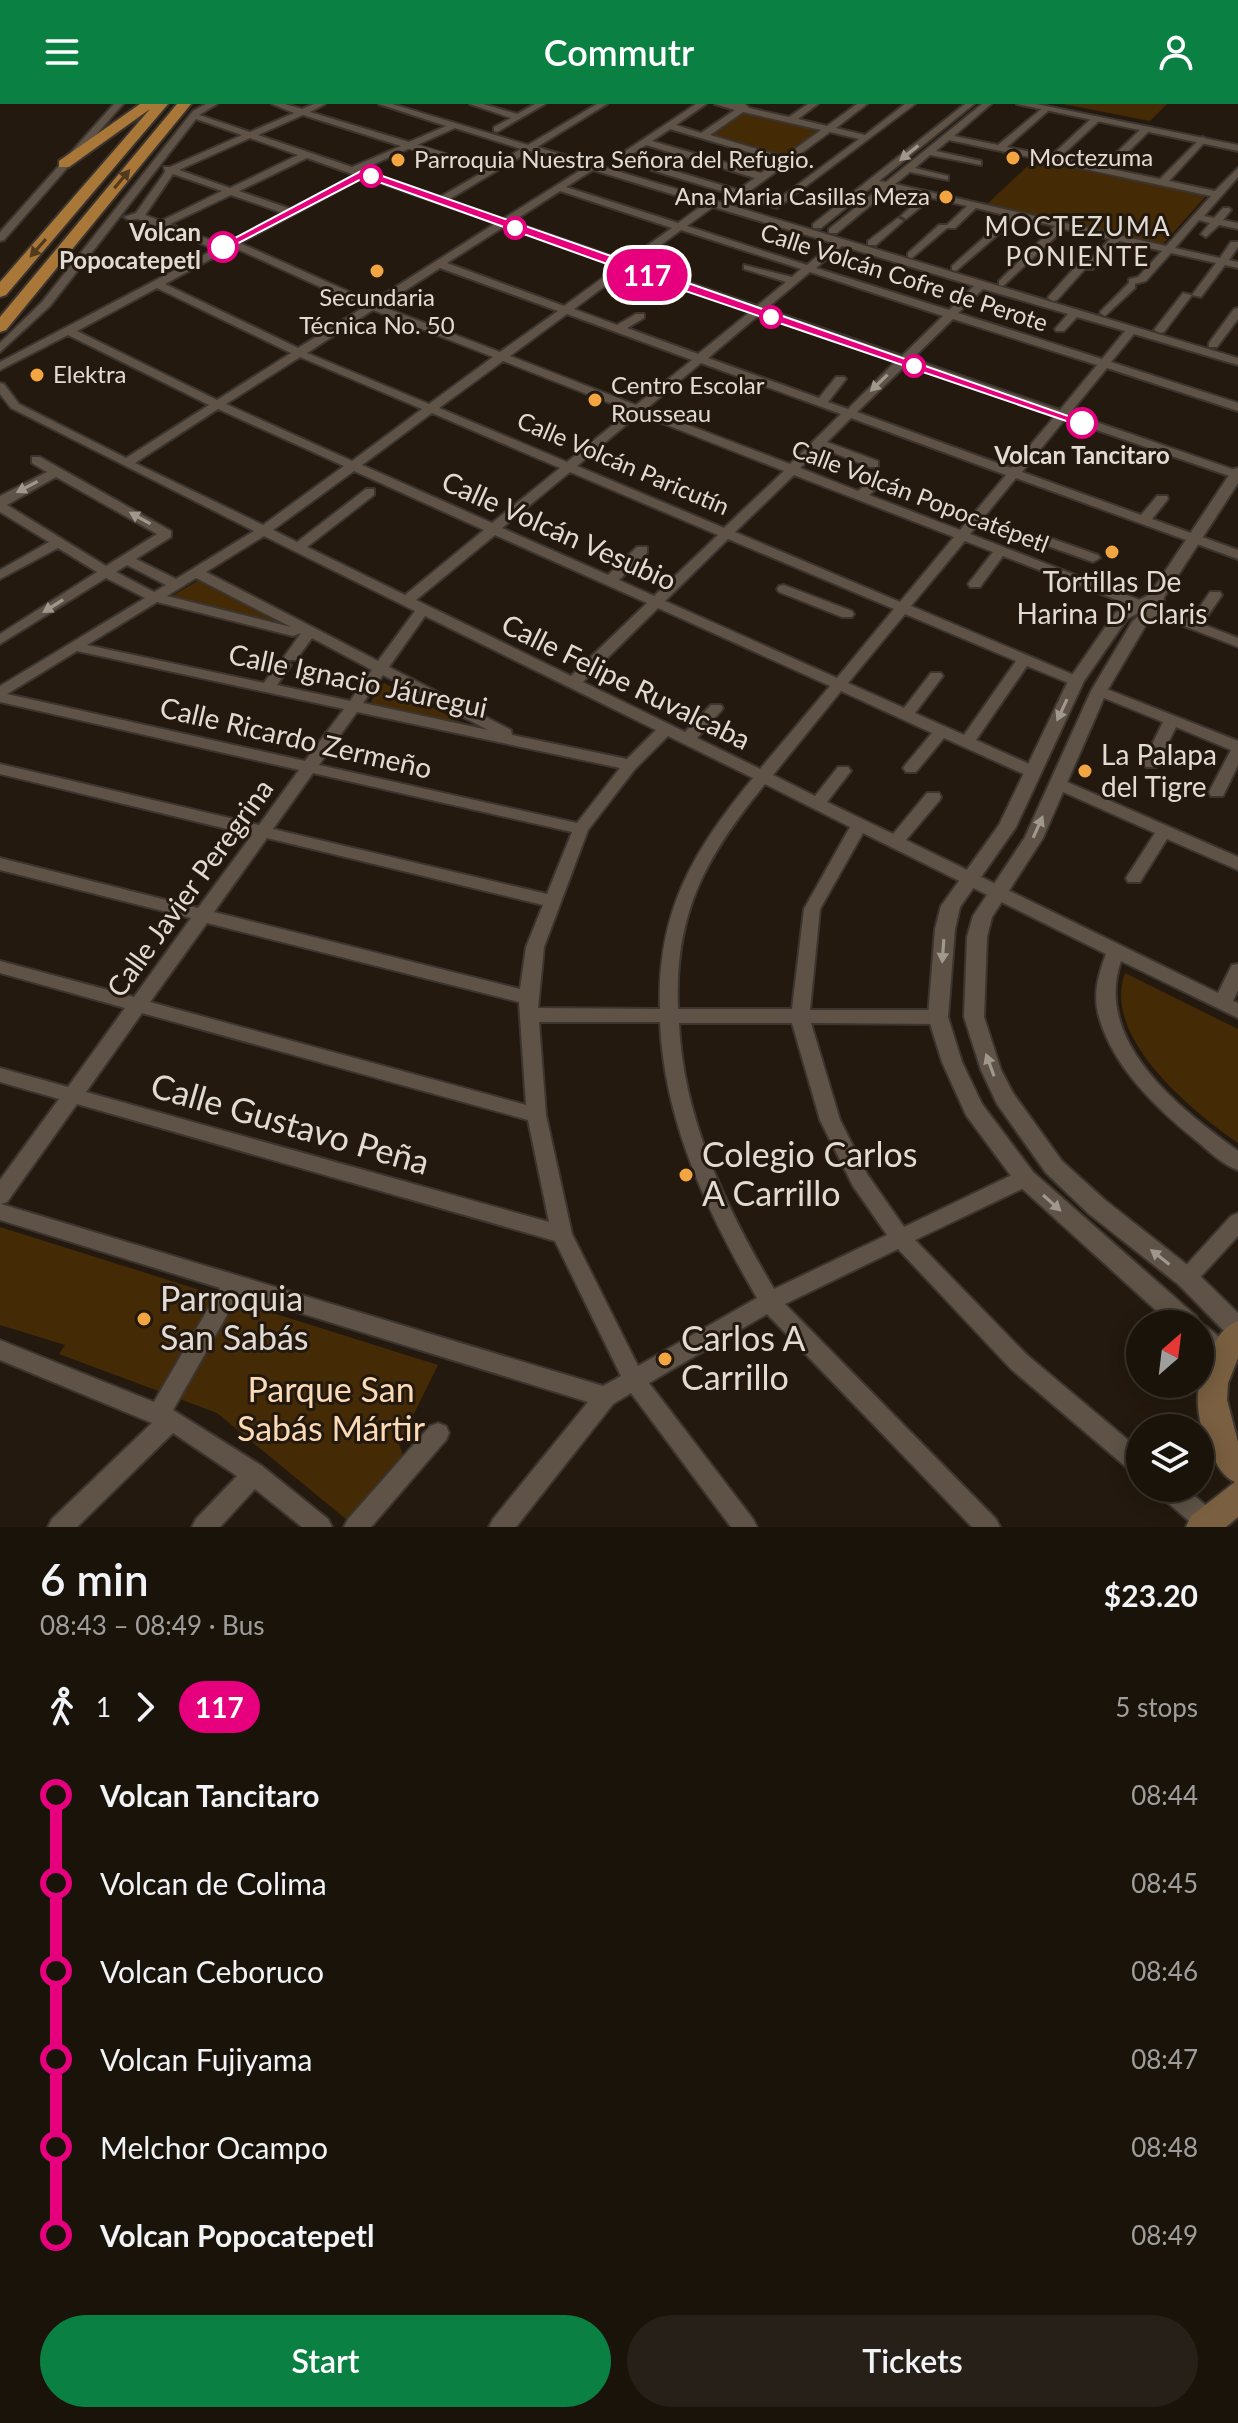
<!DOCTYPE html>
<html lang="en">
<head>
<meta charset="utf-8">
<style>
  body { margin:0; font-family:Lato,sans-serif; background:#272018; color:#f1f3f6; height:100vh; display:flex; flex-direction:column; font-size:30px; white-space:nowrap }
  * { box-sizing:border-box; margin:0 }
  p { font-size:26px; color:#9f9e9c }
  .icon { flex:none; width:44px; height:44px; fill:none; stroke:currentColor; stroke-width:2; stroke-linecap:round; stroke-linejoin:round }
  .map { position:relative; height:1423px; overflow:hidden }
  .drawer { display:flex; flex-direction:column; background:#1a130a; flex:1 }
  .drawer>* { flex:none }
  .badge { padding:0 16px; border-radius:26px; font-size:28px; line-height:52px }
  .needle { width:52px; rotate:28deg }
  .tools { position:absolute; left:1126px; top:1206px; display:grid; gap:16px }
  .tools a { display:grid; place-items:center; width:88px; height:88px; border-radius:50%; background:#1a130a; box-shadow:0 4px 20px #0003,0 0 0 2px #38322b; font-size:40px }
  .map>.badge { position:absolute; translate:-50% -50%; box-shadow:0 0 0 4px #fff }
  .legs { display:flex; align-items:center; gap:12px; height:88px; padding:0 40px; font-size:26px }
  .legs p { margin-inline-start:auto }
  .headline { display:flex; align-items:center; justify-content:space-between; height:136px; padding:0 40px }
  h1 { font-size:44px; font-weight:600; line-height:60px }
  .primary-button { display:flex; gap:16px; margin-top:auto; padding:16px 40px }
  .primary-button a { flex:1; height:92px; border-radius:48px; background:#0b8043; color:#fff; font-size:32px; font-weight:600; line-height:92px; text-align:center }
  .primary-button a+a { background:#272018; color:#f1f3f6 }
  ul { padding:0 40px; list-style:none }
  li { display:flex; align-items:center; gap:28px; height:88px; font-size:30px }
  li i { display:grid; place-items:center; width:12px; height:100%; margin:0 10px; background:currentColor }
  li i::after { content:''; width:20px; height:20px; margin:-10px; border:6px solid; border-radius:50%; background:#1a130a }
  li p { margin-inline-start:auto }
  li:first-child i { background:linear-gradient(#0000 50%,currentColor 0) }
  li:last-child i { background:linear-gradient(currentColor 50%,#0000 0) }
  header { display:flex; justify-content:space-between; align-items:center; height:104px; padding:0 40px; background:#0b8043; color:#fff; font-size:36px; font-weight:600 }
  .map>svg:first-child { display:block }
  .green { fill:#452a06 }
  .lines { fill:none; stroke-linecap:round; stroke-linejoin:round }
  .pedestrian-casing { stroke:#3b342f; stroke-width:9 }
  .minor-casing { stroke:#3b342f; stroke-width:4 }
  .tertiary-casing { stroke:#3b342f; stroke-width:4 }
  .secondary-casing { stroke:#3b342f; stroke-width:4 }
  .trunk-casing { stroke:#3b342f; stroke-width:4 }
  .pedestrian { stroke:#5e5346; stroke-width:7 }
  .minor { fill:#5e5346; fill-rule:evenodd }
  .tertiary { fill:#5e5346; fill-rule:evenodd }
  .secondary { fill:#7a6041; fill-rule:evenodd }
  .trunk { fill:#a97738; fill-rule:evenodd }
  .oneway { fill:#a0978d }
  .oneway2 { fill:#523a1d }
  .line-1 { fill:#e6007e; stroke:#fff; stroke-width:2 }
  .poi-dot { fill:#f2a541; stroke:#23190e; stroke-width:3 }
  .stop-1-dot { fill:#fff; stroke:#e6007e; stroke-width:4 }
  .labels { text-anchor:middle; stroke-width:6; stroke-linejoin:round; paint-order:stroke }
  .far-poi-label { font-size:24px; fill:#e2dbd4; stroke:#23190e; text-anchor:start }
  .far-stop-label { font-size:24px; font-weight:bold; fill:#e2dbd4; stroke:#23190e; text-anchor:end }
  .far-street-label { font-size:24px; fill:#e2dbd4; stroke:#23190e }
  .far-neighbourhood-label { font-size:26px; letter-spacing:2px; fill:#e2dbd4; stroke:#23190e }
  .street-label { font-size:28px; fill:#e2dbd4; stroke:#23190e }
  .poi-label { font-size:28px; fill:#e2dbd4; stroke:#23190e }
  .near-street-label { font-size:34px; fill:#e2dbd4; stroke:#23190e }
  .near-poi-label { font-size:34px; fill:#e2dbd4; stroke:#23190e; text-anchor:start }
  .near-park-label { font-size:34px; fill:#fcdab6; stroke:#23190e }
</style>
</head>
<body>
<header><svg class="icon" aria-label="menu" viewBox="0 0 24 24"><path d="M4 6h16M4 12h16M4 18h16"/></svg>Commutr<svg class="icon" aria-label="person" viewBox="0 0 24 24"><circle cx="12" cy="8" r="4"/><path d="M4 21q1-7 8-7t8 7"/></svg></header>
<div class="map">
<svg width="1238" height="1423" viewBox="0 0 1238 1423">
  <rect width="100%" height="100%" fill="#23190e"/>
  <!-- green -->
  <path class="green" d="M1063,0H1167L1150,17Z
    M745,8L822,26L783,54L709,32Z
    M1034,56L1206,92L1163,140L985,102Z
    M199,476L281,520L172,492Z
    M384,579L473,624L368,602Z
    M1125,869L1238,925V1039C1192,1007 1101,933 1125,869Z
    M0,1123L438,1261L399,1340L404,1354L347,1416L217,1309L59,1250L65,1241L0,1221Z"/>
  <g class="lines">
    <!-- pedestrian casing -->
    <g class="pedestrian-casing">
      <path id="pedestrian" d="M411,42L457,56"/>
    </g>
    <!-- minor casing -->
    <g class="minor-casing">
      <path id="minor" d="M114,0H123L4,136L0,137V128Z
        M206,0H217L199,11L250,28L294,9L272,0H285L302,5L314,0H325L310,8L409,38L446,22L379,0H392L528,41L597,0H607L537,43L1238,254V261L1134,230L1111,258L1238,299V307L1107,264L1070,309L1238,367V375L1065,315L1022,368L1141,411L1157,392H1167L1168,395L1152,415L1238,446V455L1016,374L970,430L1191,516L1210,488H1220L1222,491L1202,520L1238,534V543L1003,452L980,483H970L968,480L993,448L965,437L911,502L1081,574L1083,577L1076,581L1071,580L1027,562L976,636L1038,664L1041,668L1038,672H1028L944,634L916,668H906L903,664L906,660L932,629L841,587L773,671L815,692L838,663H848L851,667L827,698L893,730L927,689H939L941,693L939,697L906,736L1218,889L1232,861L1238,860V886L1233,897L1238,899V914L1121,857C1093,938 1180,1005 1238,1047V1066C1223,1061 1210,1048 1198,1038C1157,1005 1111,962 1098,909C1093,888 1099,869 1106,850L863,729L820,805L810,906H938L944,908L947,913L944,918L938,920L811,919L840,1016L867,1070L904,1123L1018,1068L1025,1066L1032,1068L1035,1074L1032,1080L915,1136L1027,1251L1140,1346V1371L1132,1368L1011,1265L898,1145L785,1200L996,1415L1000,1423H972L767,1210L649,1279L753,1415L757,1423H731L631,1289L613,1300L516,1423H489L493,1415L588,1298L239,1190L173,1306L262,1362L328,1415L332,1423H302L255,1385L220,1423H192L196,1415L237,1372L173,1329L77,1423H48L52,1415L152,1319L0,1256V1236L154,1298L220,1184L0,1116V1076L59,995L0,978V964L68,983L125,904L0,869V857L134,893L191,814L0,766V754L198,804L252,731L0,670V660L259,721L299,666L0,598V582L145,494L106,474L0,540V530L97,468L58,444L0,475V466L49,438L0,408V392L47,368L32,359V353H40L171,427V433L136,455L176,475L254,427L11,304L0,290V279L4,280L19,300L126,354L209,301L68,231L0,266V258L215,145L138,115L129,116L124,113L136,109L165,68L164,63H170L242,31L196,15L50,202L0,248V239L42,198L193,7ZM303,11L401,42L352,63L258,31ZM455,24L521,45L491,63L454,54V58L485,67L440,93L361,66ZM250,34L298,51L230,84L179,66ZM530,47L584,64L503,115L448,96ZM307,54L355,71L291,105L239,87ZM593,66L704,100L678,119L566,83ZM173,70L222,87L161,117L145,111ZM364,73L496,119L372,198L240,139ZM560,87L672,124L626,157L512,118ZM231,91L283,109L223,141L170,120ZM713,103L833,139L807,161L687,122ZM505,122L619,162L564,202L447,159ZM681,126L801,165L792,173L744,161V165L786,178L757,202L635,160ZM842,142L974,182L949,206L816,164ZM233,143L364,203L298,244L165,180ZM440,164L558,207L500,248L381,202ZM628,165L751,207L698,250L627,224L644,214V210H636L617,221L574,205ZM810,168L943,212L902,252L766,205ZM157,184L291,249L217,296L77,227ZM983,185L1068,210L1055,225L1056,227H1064L1077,213L1125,227L1102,255L958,209ZM373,206L493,253L429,300L307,249ZM567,210L692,256L636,301L510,252ZM760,210L896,257L848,305L828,298L846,275L844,273H836L819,294L708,254ZM953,215L1097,261L1060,306L912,255ZM300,253L422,305L352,357L226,300ZM503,257L630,307L567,358L439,304ZM701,259L841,310L790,360L646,305ZM906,261L1055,312L1011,364L857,308ZM218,305L344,362L263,421L135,359ZM432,309L560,364L492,419L362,361ZM639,310L784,367L724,424L577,362ZM851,314L1006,371L960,426L869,391L882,380V374H874L858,387L800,364L821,344L870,363H878V357L827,338ZM354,367L484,426L405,491L307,443L374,391V385H366L297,438L273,426ZM570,368L718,431L654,492L619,476L647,449V443H637L608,471L502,424ZM794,371L954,433L900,498L735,428ZM56,373L157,430L106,462L7,401ZM495,431L647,499L571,572L416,496ZM264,432L415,507L378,557L206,468ZM728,435L894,505L837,574L665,497ZM127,461L166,481L154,488L116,468ZM196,474L291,523L167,492ZM157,498L293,532L301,529L284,553L286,556H296L312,534L372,566L350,597L277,581L291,561L284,557L279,558L264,579L87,541ZM658,504L830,582L760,665L697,634L721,607L723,604L721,601H711L685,628L583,578ZM905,510L1016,557L964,631L915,609L943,572L941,569H931L904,604L848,579ZM425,512L656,626L627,655L512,631L511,626L389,563ZM77,547L344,605L305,657L7,590ZM383,571L488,626L363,599ZM357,608L620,664L577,719L319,661ZM668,632L753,674C693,747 657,807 660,905L538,904L544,843L588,726L635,665ZM313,669L572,728L547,790L273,725ZM765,680L850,723L804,805L792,905H678C674,809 706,752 765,680ZM267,734L543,801L526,843L520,885L214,808ZM207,819L519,898L526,1001L150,898ZM142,909L528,1016L549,1118L86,988ZM539,918H660C664,1017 708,1110 757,1194L638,1262L572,1130L546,1011ZM679,919H792L820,1016L853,1082L887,1131L774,1185C726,1104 683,1014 679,919ZM77,1000L555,1137L621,1272L603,1282L1,1100L7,1098Z
        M470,0H483L517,10L535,0H545L497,28L494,27V23L511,14Z
        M696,0H706L676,21L701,29L735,6L715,0H745L749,4L789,13L808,0H818L798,15L827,22L857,0H867L836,24L865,31L905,0H915L777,104L618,56V52ZM743,8L821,26L784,53L710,31ZM670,25L778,57L761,69L652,37ZM830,28L859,35L776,97L747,89ZM646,41L755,74L738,86L628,53Z
        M965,0H974L879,77L886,78L982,0H991L954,32L998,41L1045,2L1049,5L1048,7L1007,43L1051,52L1093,13H1099V17L1059,54L1102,63L1143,23H1149V27L1111,65L1160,75L1202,33L1205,34V38L1169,77L1215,87L1238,64V73L1204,112L1214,114L1223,104H1229L1231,106L1223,116L1238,119V125L1219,121L1206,133L1201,130L1210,119L1199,116L1175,144L1220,154L1231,138H1238V143L1229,156L1238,158V164L1225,161L1201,193L1192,191L1164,228L1160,229L1154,226L1183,189L1192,191L1216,159L1171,149L1146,177L1135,180V184L1105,212L1100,209L1101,207L1129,179V175L1138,173L1162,147L1119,137L1093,165H1085L1057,196L1053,197L1048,194L1049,192L1077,161H1085L1110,135L1064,125L1003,182L999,181V177L1055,122L1017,114L956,167L952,166V162L1008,112L976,104L955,124H947L912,154L908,153V149L939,121H947L967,102L932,94L906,115L901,112L903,110L923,92L890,85L837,129H829V125L881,83L874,81L821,124H813V120ZM949,36L1211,92L1166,142L895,80L910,68L948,76V72L915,64L930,51L981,61V57L936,47Z
        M898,114L903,117L901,119L876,141H868V137Z
        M1238,204V215L1217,243H1209V239L1234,205Z
        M1050,434L1098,451L1100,454L1093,458L1045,441V435Z
        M784,481L852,507L854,510L852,513H842L779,488L777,485L779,482Z
        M1099,582L1238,637V661L1223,692H1211L1209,688L1231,646L1176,623L1156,663H1146L1143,659L1163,618L1094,590L1092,587Z
        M1058,674L1238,753V766L1167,735L1140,778H1128L1126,774L1155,729L1052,683L1050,679Z
        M1238,1109V1132L1194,1180L1187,1183L1180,1180L1177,1174L1180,1168L1231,1112Z
        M438,1319L446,1322L449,1329L446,1336L371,1423H344L348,1415L430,1322Z
        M1157,1384H1185L1215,1409L1219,1417L1216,1423H1196L1160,1392Z"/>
    </g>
    <!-- tertiary casing -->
    <g class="tertiary-casing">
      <path id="tertiary" d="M1017,0H1036L1238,41V47Z
        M1238,364V379L1164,493L1163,505L1146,521L1107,587L1043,734L992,813L987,833L984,913L1001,966L1013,989L1062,1057L1105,1096L1195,1167L1238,1209V1236L1230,1233L1179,1181L1089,1110L1046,1069L997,1000L981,966L964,913L967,833L973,812L1025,733L1091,587L1132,518L1146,505L1127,515L1084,577L1016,723L960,803L955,825L948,913L962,958L982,1000L1033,1068L1196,1212L1200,1220H1171L1017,1080L966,1011L942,958L928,913L935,825L941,802L999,721L1068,577L1115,509L1150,490L1233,365Z
        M1200,1220C1213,1225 1226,1238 1232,1251L1229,1259L1220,1262L1211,1259L1200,1247Z"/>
    </g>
    <!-- secondary casing -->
    <g class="secondary-casing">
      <path id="secondary" d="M1238,1217V1254L1228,1279L1227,1296L1238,1338V1413L1226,1423H1186L1191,1412L1235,1378C1223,1373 1217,1361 1212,1350C1193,1311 1193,1280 1212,1243C1219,1231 1225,1222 1238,1217Z"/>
    </g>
    <!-- trunk casing -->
    <g class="trunk-casing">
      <path id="trunk" d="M140,0H168L6,191L0,193V178L150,5L69,63H59V57Z
        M177,0H191L6,226L0,228V213Z"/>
    </g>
    <!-- pedestrian -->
    <use href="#pedestrian" class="pedestrian"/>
    <!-- minor -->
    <use href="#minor" class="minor"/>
    <!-- tertiary -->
    <use href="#tertiary" class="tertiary"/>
    <!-- secondary -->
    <use href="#secondary" class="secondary"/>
    <!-- trunk -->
    <use href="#trunk" class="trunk"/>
  </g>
  <!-- one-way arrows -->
  <defs><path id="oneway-solid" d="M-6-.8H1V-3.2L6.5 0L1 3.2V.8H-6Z" transform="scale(2)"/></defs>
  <g class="oneway">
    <use href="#oneway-solid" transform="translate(909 49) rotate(141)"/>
    <use href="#oneway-solid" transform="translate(879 279) rotate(136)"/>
    <use href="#oneway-solid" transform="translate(27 383) rotate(152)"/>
    <use href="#oneway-solid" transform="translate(140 414) rotate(-151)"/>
    <use href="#oneway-solid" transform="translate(53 502) rotate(148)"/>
    <use href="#oneway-solid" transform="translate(1062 606) rotate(115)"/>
    <use href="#oneway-solid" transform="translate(1038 723) rotate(-66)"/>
    <use href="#oneway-solid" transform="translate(943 847) rotate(94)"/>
    <use href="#oneway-solid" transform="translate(990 961) rotate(-110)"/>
    <use href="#oneway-solid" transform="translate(1052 1099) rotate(42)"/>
    <use href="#oneway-solid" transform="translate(1160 1153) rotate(-142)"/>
  </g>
  <g class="oneway2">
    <use href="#oneway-solid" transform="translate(122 75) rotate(-50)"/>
    <use href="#oneway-solid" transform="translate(38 144) rotate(131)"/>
  </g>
  <!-- line-1 -->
  <path class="line-1" d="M361,67H368L1088,319L1078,321L621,165L365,73L227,145L218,143Z"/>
  <!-- markers -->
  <g class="poi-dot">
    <circle cx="1013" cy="54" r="8"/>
    <circle cx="398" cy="56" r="8"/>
    <circle cx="946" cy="93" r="8"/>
    <circle cx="377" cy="167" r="8"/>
    <circle cx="37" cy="271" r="8"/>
    <circle cx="595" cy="296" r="8"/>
    <circle cx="1112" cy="448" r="8"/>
    <circle cx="1085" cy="667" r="8"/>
    <circle cx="686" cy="1071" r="8"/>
    <circle cx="144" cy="1215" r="8"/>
    <circle cx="665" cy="1255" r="8"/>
  </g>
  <g class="stop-1-dot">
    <circle cx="371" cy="72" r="10"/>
    <circle cx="515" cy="124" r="10"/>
    <circle cx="223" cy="143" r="14"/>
    <circle cx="771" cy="213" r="10"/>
    <circle cx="914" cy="262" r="10"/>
    <circle cx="1082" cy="319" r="14"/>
  </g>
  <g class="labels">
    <!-- far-poi labels -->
    <g class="far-poi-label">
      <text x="1029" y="62">Moctezuma</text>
      <text x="414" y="64">Parroquia Nuestra Señora del Refugio.</text>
      <text x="930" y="101" text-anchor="end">Ana Maria Casillas Meza</text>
      <text x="377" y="202" text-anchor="middle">Secundaria<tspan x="377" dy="28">Técnica No. 50</tspan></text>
      <text x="53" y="279">Elektra</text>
      <text x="611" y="290">Centro Escolar<tspan x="611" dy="28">Rousseau</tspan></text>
    </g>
    <!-- far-stop labels -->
    <g class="far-stop-label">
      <text x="201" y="137">Volcan<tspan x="201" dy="28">Popocatepetl</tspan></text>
      <text x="1082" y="360" text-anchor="middle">Volcan Tancitaro</text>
    </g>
    <!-- far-street labels -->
    <g class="far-street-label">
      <text transform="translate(904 174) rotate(18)" y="8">Calle Volcán Cofre de Perote</text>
      <text transform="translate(623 360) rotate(23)" y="8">Calle Volcán Paricutín</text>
      <text transform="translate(920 393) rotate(21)" y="8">Calle Volcán Popocatépetl</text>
    </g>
    <!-- far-neighbourhood labels -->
    <g class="far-neighbourhood-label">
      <text x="1078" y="132">MOCTEZUMA<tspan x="1078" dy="30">PONIENTE</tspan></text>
    </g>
    <!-- street labels -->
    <g class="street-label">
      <text transform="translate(559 427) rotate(24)" y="10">Calle Volcán Vesubio</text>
      <text transform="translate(358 577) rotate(12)" y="10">Calle Ignacio Jáuregui</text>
      <text transform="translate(626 578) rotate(26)" y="10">Calle Felipe Ruvalcaba</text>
      <text transform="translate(296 634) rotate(13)" y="10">Calle Ricardo Zermeño</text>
      <text transform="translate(190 784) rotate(-54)" y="10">Calle Javier Peregrina</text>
    </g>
    <!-- poi labels -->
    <g class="poi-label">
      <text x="1112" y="488">Tortillas De<tspan x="1112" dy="32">Harina D' Claris</tspan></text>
      <text x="1101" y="661" text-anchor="start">La Palapa<tspan x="1101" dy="32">del Tigre</tspan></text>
    </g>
    <!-- near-street labels -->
    <g class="near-street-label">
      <text transform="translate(290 1020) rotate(16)" y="12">Calle Gustavo Peña</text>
    </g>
    <!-- near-poi labels -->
    <g class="near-poi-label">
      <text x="702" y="1063">Colegio Carlos<tspan x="702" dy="39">A Carrillo</tspan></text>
      <text x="160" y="1207">Parroquia<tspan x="160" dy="39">San Sabás</tspan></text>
      <text x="681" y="1247">Carlos A<tspan x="681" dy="39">Carrillo</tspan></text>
    </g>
    <!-- near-park labels -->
    <g class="near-park-label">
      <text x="331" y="1298">Parque San<tspan x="331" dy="39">Sabás Mártir</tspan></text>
    </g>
  </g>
</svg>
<div class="tools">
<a><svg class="needle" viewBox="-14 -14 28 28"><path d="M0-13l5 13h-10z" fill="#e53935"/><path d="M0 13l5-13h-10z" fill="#9f9e9c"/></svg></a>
<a><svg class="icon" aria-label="layers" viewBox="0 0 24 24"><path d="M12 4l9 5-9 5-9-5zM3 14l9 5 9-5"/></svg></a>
</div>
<b class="badge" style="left:647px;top:171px;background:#e6007e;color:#fff">117</b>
</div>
<section class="drawer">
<div class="headline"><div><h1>6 min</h1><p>08:43 – 08:49 · Bus</p></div><b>$23.20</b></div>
<div class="legs"><svg class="icon" aria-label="walk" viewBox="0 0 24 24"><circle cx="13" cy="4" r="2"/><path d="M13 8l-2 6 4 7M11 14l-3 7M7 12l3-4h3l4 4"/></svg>1<svg class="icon" aria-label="forward" viewBox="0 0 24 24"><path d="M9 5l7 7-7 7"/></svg><b class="badge" style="background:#e6007e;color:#fff">117</b><p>5 stops</p></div>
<ul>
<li><i style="color:#e6007e"></i><b>Volcan Tancitaro</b><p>08:44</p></li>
<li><i style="color:#e6007e"></i><span>Volcan de Colima</span><p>08:45</p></li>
<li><i style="color:#e6007e"></i><span>Volcan Ceboruco</span><p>08:46</p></li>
<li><i style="color:#e6007e"></i><span>Volcan Fujiyama</span><p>08:47</p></li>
<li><i style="color:#e6007e"></i><span>Melchor Ocampo</span><p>08:48</p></li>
<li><i style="color:#e6007e"></i><b>Volcan Popocatepetl</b><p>08:49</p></li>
</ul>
<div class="primary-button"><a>Start</a><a>Tickets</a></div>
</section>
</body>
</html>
